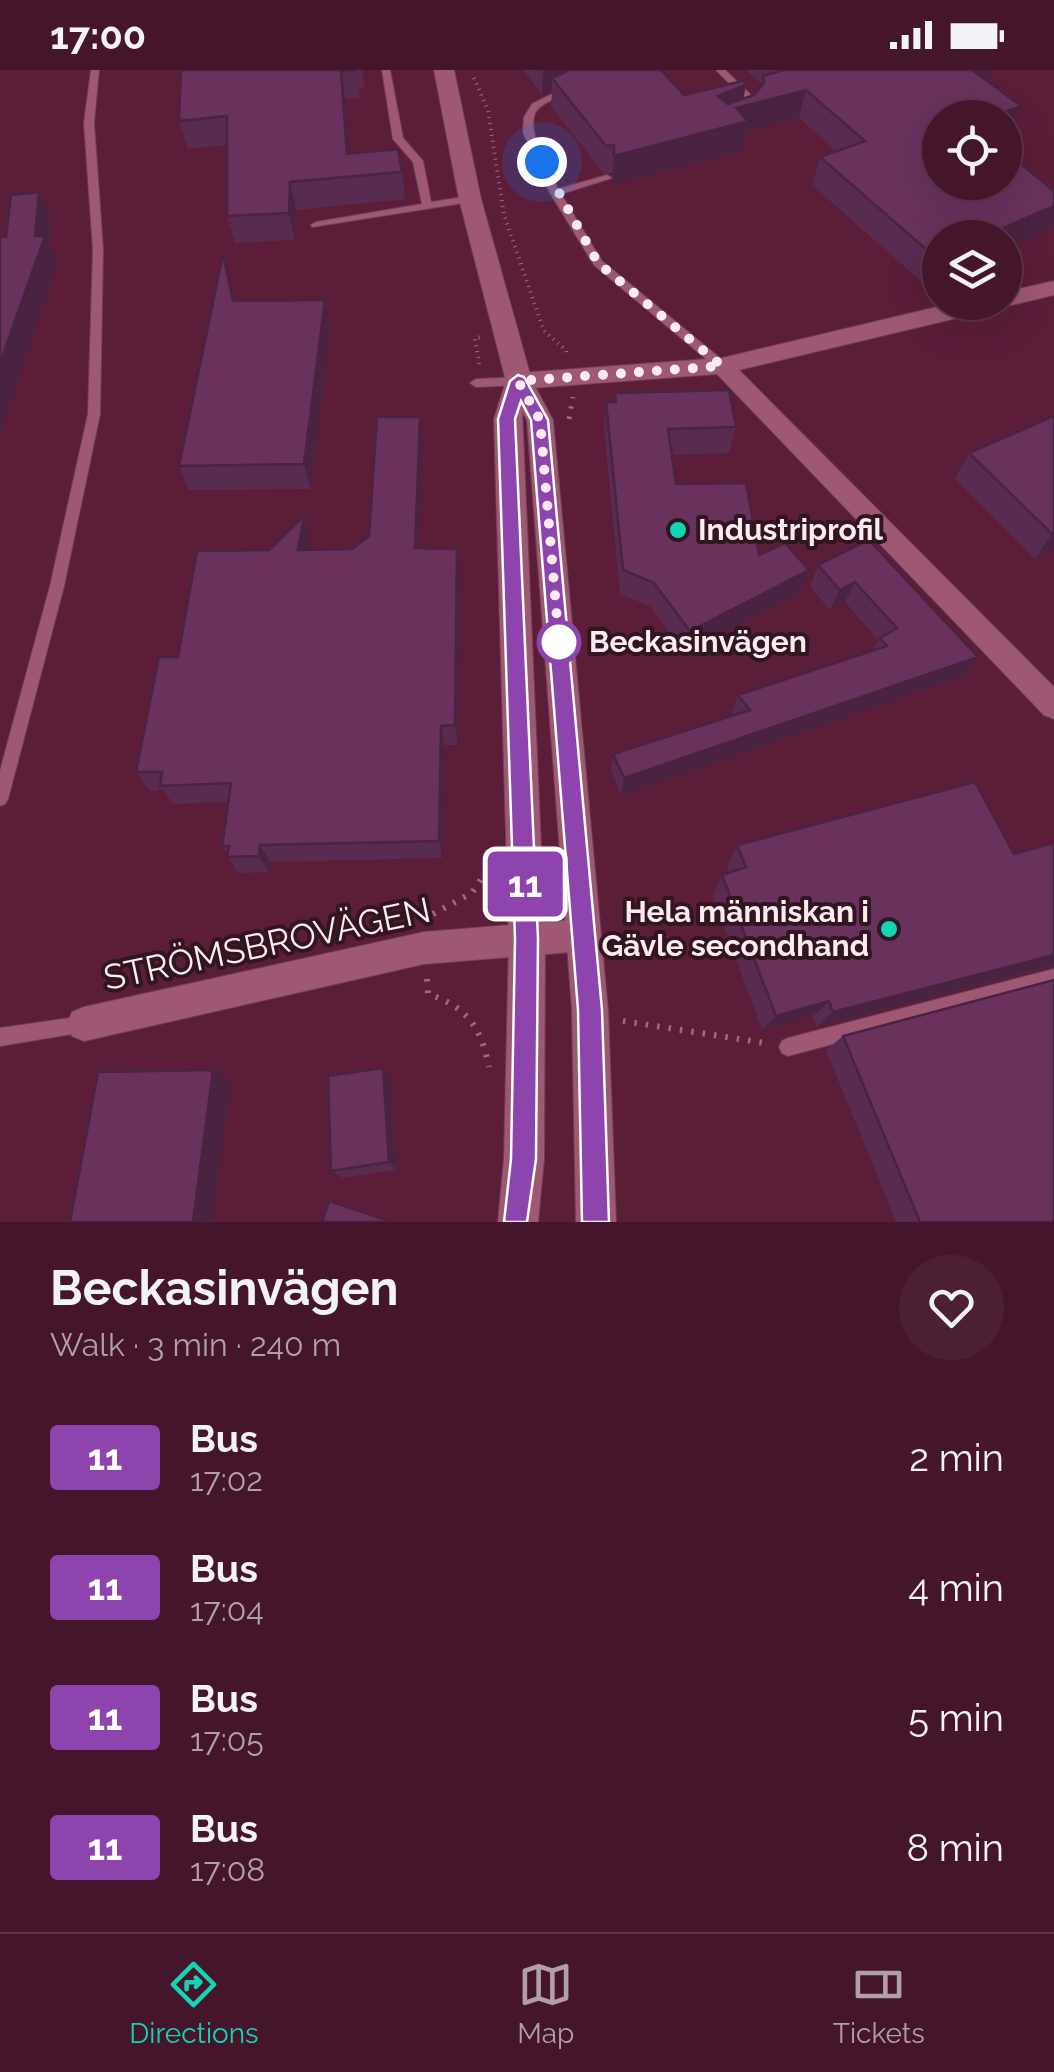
<!DOCTYPE html>
<html lang="en">
<head>
<meta charset="utf-8">
<style>
  body { margin:0; font-family:Raleway,sans-serif; background:#4c1f33; color:#f1f3f6; height:100vh; display:flex; flex-direction:column; font-size:38px; white-space:nowrap }
  * { box-sizing:border-box; margin:0 }
  p { font-size:32px; color:#b09fa9 }
  .icon { flex:none; width:55px; height:55px; fill:none; stroke:currentColor; stroke-width:2; stroke-linecap:round; stroke-linejoin:round }
  .map { position:relative; height:1152px; overflow:hidden }
  .details { display:flex; flex-direction:column; background:#45162b; flex:1 }
  .details>* { flex:none }
  .badge { padding:0 20px; border-radius:8px; font-size:35px; line-height:65px }
  .tools { position:absolute; left:922px; top:30px; display:grid; gap:20px }
  .tools a { display:grid; place-items:center; width:100px; height:100px; border-radius:50%; background:#45162b; box-shadow:0 10px 40px #0002,0 0 0 2px #5d3547; font-size:50px }
  .you { position:absolute; width:50px; height:50px; margin:-25px; border:8px solid #fff; border-radius:50%; background:#1a73e8; box-shadow:0 0 0 15px #1a73e833 }
  .map>.badge { position:absolute; translate:-50% -50%; box-shadow:0 0 0 5px #fff }
  .round { display:grid; place-items:center; flex:none; width:105px; height:105px; border-radius:52px; background:#4c1f33 }
  .head { display:flex; align-items:center; justify-content:space-between; height:170px; padding:0 50px }
  h1 { font-size:48px; font-weight:700; line-height:75px }
  ul { padding:0; list-style:none }
  li { display:flex; align-items:center; gap:30px; height:130px; padding:0 50px }
  li div { flex:1 }
  li b { display:block; font-size:38px }
  li em { font-style:normal }
  li .badge { min-width:110px; font-weight:700; text-align:center }
  .status { display:flex; justify-content:space-between; align-items:center; height:70px; padding:0 50px; background:#45162b; direction:ltr }
  .status svg { height:28px; fill:currentColor }
  .menu { display:flex; justify-content:space-around; align-items:center; height:140px; border-top:2px solid #5d3547; background:#45162b; font-size:28px; color:#b09fa9 }
  .menu a { display:grid; justify-items:center; gap:5px }
  .menu .on { color:#11d5b4 }
  .map>svg:first-child { display:block }
  .lines { fill:none; stroke-linecap:round; stroke-linejoin:round }
  .lane-casing { stroke:#703e57; stroke-width:2 }
  .street-casing { stroke:#703e57; stroke-width:2 }
  .secondary-casing { stroke:#703e57; stroke-width:2 }
  .path-far2 { stroke:#996c7f; stroke-width:4; stroke-dasharray:1 5; stroke-linecap:butt }
  .path-far1 { stroke:#996c7f; stroke-width:5; stroke-dasharray:2.5 8; stroke-linecap:butt }
  .path { stroke:#996c7f; stroke-width:6; stroke-dasharray:2.5 9; stroke-linecap:butt }
  .lane { fill:#9e5873; fill-rule:evenodd }
  .street { fill:#9e5873; fill-rule:evenodd }
  .secondary { fill:#9e5873; fill-rule:evenodd }
  .wall { fill:#592b50 }
  .shaded-wall { fill:#492341 }
  .building { fill:#68325d; stroke:#492341; stroke-width:2.5 }
  .line { fill:#8e44ad; stroke:#fff; stroke-width:2.5 }
  .walk { stroke:#fcebf0; stroke-width:10; stroke-dasharray:0 18 }
  .poi-dot { fill:#11d5b4; stroke:#311520; stroke-width:4 }
  .stop-dot { fill:#fff; stroke:#8e44ad; stroke-width:5 }
  .labels { text-anchor:middle; stroke-width:8; stroke-linejoin:round; paint-order:stroke }
  .poi-label { font-size:30px; font-weight:bold; fill:#fcebf0; stroke:#311520; text-anchor:start }
  .stop-label { font-size:30px; font-weight:bold; fill:#fcebf0; stroke:#311520; text-anchor:start }
  .near-street-label { font-size:35px; fill:#fcebf0; stroke:#311520 }
</style>
</head>
<body>
<div class="status"><b>17:00</b><svg viewBox="0 0 49 12"><path d="M0 12V9h3v3zM5 12V6h3v6zM10 12V3h3v9zM15 12V0h3v12zM26 1h20v11H26zM47 4h2v5h-2z"/></svg></div>
<div class="map">
<svg width="1054" height="1152" viewBox="0 0 1054 1152">
  <rect width="100%" height="100%" fill="#5c1d39"/>
  <g class="lines">
    <!-- lane casing -->
    <g class="lane-casing">
      <path id="lane" d="M91,0H99L94,53L103,179L100,344L64,516L8,729L5,734L0,736V701L50,516L88,344L93,179L84,53Z
        M382,0H390L403,68L423,91L431,132L470,126L475,129L470,132L312,157L311,155L316,152L422,134L413,92L393,69Z
        M716,0H725L750,24L752,45H746L743,27Z
        M566,17L574,19C564,26 547,30 539,38C521,54 550,101 558,119L607,105L612,108L561,124L602,191L726,293V299H718L594,195L550,123L523,62L524,47L532,34Z
        M519,307L525,311L519,315L476,317L470,313L476,309Z
        M1054,899V915L788,986L782,983L779,977L782,971L788,968Z
        M84,946L90,948L92,954L90,960L84,962L0,976V958Z"/>
    </g>
    <!-- street casing -->
    <g class="street-casing">
      <path id="street" d="M1054,211V225L739,300L1054,617V649L1044,645L717,304L519,319L507,311L519,303L722,288L958,232H1005V222Z
        M583,849L594,854L599,865L594,876L583,881L424,894L84,971L72,966L67,954L72,942L84,937L424,862Z"/>
    </g>
    <!-- secondary casing -->
    <g class="secondary-casing">
      <path id="secondary" d="M434,0H454L481,129L532,311L553,350L608,940L616,1152H576L572,940L527,350L522,341L545,869L544,1089L538,1152H498L504,1089L509,869L494,349L506,311L459,129Z"/>
    </g>
    <!-- path-far2 -->
    <path class="path-far2" d="M474,8L488,41L504,145L544,261L566,280L567,286
      M479,294L475,268L482,267"/>
    <!-- path-far1 -->
    <path class="path-far1" d="M569,349L573,327"/>
    <!-- path -->
    <path class="path" d="M433,844L472,823L491,794
      M427,909L428,924C467,937 481,957 489,997
      M623,951L765,973"/>
    <!-- lane -->
    <use href="#lane" class="lane"/>
    <!-- street -->
    <use href="#street" class="street"/>
    <!-- secondary -->
    <use href="#secondary" class="secondary"/>
  </g>
  <!-- wall -->
  <path class="wall" d="M181,0H362L364,17H359L360,28L345,29L349,84L402,102L405,129L296,140L295,170L235,173L227,146V75L188,79L179,51Z
    M523,0H661L684,25L743,29L754,25L762,14L746,0H994L990,13L1021,36L1009,64L1005,65V48H940L1054,121V154L1052,159L1005,179V168L940,208L924,214L812,115L820,87L836,81L799,48L746,62L743,80L612,115V103L604,104L551,36L552,21L542,25Z
    M230,211L235,231L330,256L311,419L189,420L179,396Z
    M615,323L736,357L729,383L671,385L676,414L759,485L809,500L799,523L685,584L650,536L620,524L604,358L606,332H614Z
    M1054,346V480L1035,489L955,409L969,383Z
    M423,372L419,478L460,502L458,675H444L442,788L270,792L269,802L238,803L222,776L228,732L173,734L163,720L150,721L136,702L178,587L269,480L311,469L309,480L352,479L369,466Z
    M869,470L964,606L621,725L611,701L613,684L733,645L731,644L738,625L873,580L878,570L845,532L830,540L810,517L818,495Z
    M1054,773V896L817,957L813,946L762,960L713,826L722,805L729,803L727,796L737,775L1014,784Z
    M843,966L1054,1152H896L826,980Z
    M391,1010L397,1100L343,1108L331,1101Z"/>
  <!-- shaded-wall -->
  <path class="shaded-wall" d="M543,0H616L552,8V21L542,25Z
    M981,0H994L985,23L975,2Z
    M341,1L345,29L352,111L347,84Z
    M747,10L742,36L806,20L799,48L746,62L743,80L612,115L614,86Z
    M1021,36L1009,64L1005,65V48H986Z
    M290,112L296,140L295,170L289,143Z
    M39,122L51,149L49,174L58,193L0,363V293Z
    M1054,136V154L1052,159L1005,179V168H980Z
    M223,184L230,211L241,257L233,231Z
    M940,185V208L924,214L935,187Z
    M325,230L330,256L311,419L304,394Z
    M420,347L423,372L418,501L415,478Z
    M304,446L311,469L305,503L298,480Z
    M1054,463V480L1035,489L1052,464Z
    M457,479L460,502L458,675L455,655Z
    M809,500L799,523L685,584L690,561Z
    M855,512L845,532L830,540L840,520Z
    M978,587L964,606L621,725L624,708Z
    M441,656L444,675L442,788L439,771Z
    M260,775L270,792L269,802L259,786Z
    M1054,885V895L817,957L833,942Z
    M829,931L813,946L762,960L776,946Z
    M383,998L391,1010L397,1100L389,1092Z
    M213,1000L230,1012L213,1152H193Z"/>
  <!-- building -->
  <path class="building" d="M181,0H356L341,1L347,84L398,79L402,102L290,112L289,143L227,146V46L179,51Z
    M569,0H661L684,25L747,10L743,16L718,26L728,34L754,25L764,13L763,6L783,0H981L975,2L1021,36L986,48H940V112H1005V81L1054,121V136L980,168H940V185L935,187L820,87L865,71L806,20L736,38L748,51L614,86V75L606,76L552,8Z
    M39,122L35,166H45L0,293V167H6L11,125Z
    M223,184L233,231L325,230L304,394L179,396Z
    M729,320L736,357L668,359L676,414L746,413L759,485L785,473L809,500L690,561L654,513L623,500L606,332H616L615,323Z
    M1054,346V463L1052,464L969,383Z
    M377,347H420L415,478L457,479L455,655L441,656L439,771L260,775L259,786L227,787L229,776H222L231,713L160,716L162,702H136L159,587H178L197,481L269,480L304,446L298,480L352,479L369,466Z
    M869,470L978,587L624,708L613,684L750,640L738,625L887,576L880,568L897,558L855,512L840,520L818,495Z
    M975,712L1014,784L1054,773V885L833,942L829,931L776,946L722,805L746,797L737,775Z
    M1054,910V1152H920L843,966Z
    M383,998L389,1092L331,1101L328,1006Z
    M213,1000L193,1152H70L98,1002Z
    M329,1131L386,1150V1152H322Z"/>
  <!-- line -->
  <path class="line" d="M518,305L524,307L548,350L602,940L609,1152H582L578,940L531,350L521,331L515,349L538,869L536,1089L527,1152H504L511,1089L515,869L498,349L510,311Z"/>
  <g class="lines">
    <!-- walk -->
    <path class="walk" d="M542,92L598,193L722,296L518,311L540,350L559,572"/>
  </g>
  <!-- markers -->
  <g class="poi-dot">
    <circle cx="678" cy="460" r="10"/>
    <circle cx="889" cy="859" r="10"/>
  </g>
  <circle class="stop-dot" cx="559" cy="572" r="20"/>
  <g class="labels">
    <!-- poi labels -->
    <g class="poi-label">
      <text x="698" y="470">Industriprofil</text>
      <text x="869" y="852" text-anchor="end">Hela människan i<tspan x="869" dy="34">Gävle secondhand</tspan></text>
    </g>
    <!-- stop labels -->
    <g class="stop-label">
      <text x="589" y="582">Beckasinvägen</text>
    </g>
    <!-- near-street labels -->
    <g class="near-street-label">
      <text transform="translate(267 874) rotate(-12)" y="12">STRÖMSBROVÄGEN</text>
    </g>
  </g>
</svg>
<div class="tools">
<a><svg class="icon" aria-label="locate" viewBox="0 0 24 24"><circle cx="12" cy="12" r="6"/><path d="M12 2v4M12 18v4M2 12h4M18 12h4"/></svg></a>
<a><svg class="icon" aria-label="layers" viewBox="0 0 24 24"><path d="M12 4l9 5-9 5-9-5zM3 14l9 5 9-5"/></svg></a>
</div>
<div class="you" style="left:542px;top:92px"></div>
<b class="badge" style="left:525px;top:814px;background:#8e44ad;color:#fff">11</b>
</div>
<section class="details">
<div class="head"><div><h1>Beckasinvägen</h1><p>Walk · 3 min · 240 m</p></div><a class="round"><svg class="icon" aria-label="heart" viewBox="0 0 24 24"><path d="M12 20l-8-8c-3-5 5-10 8-4 3-6 11-1 8 4z"/></svg></a></div>
<ul>
<li><span class="badge" style="background:#8e44ad;color:#fff">11</span><div><b>Bus</b><p>17:02</p></div><em>2 min</em></li>
<li><span class="badge" style="background:#8e44ad;color:#fff">11</span><div><b>Bus</b><p>17:04</p></div><em>4 min</em></li>
<li><span class="badge" style="background:#8e44ad;color:#fff">11</span><div><b>Bus</b><p>17:05</p></div><em>5 min</em></li>
<li><span class="badge" style="background:#8e44ad;color:#fff">11</span><div><b>Bus</b><p>17:08</p></div><em>8 min</em></li>
</ul>
</section>
<nav class="menu">
<a class="on"><svg class="icon" aria-label="directions" viewBox="0 0 24 24"><path d="M12 3l9 9-9 9-9-9zM9 14v-3h6M13 9l2 2-2 2"/></svg>Directions</a>
<a><svg class="icon" aria-label="map" viewBox="0 0 24 24"><path d="M3 6l6-2 6 2 6-2v14l-6 2-6-2-6 2zM9 4v14M15 6v14"/></svg>Map</a>
<a><svg class="icon" aria-label="tickets" viewBox="0 0 24 24"><path d="M3 7h18v10H3zM15 7v10"/></svg>Tickets</a>
</nav>
</body>
</html>
